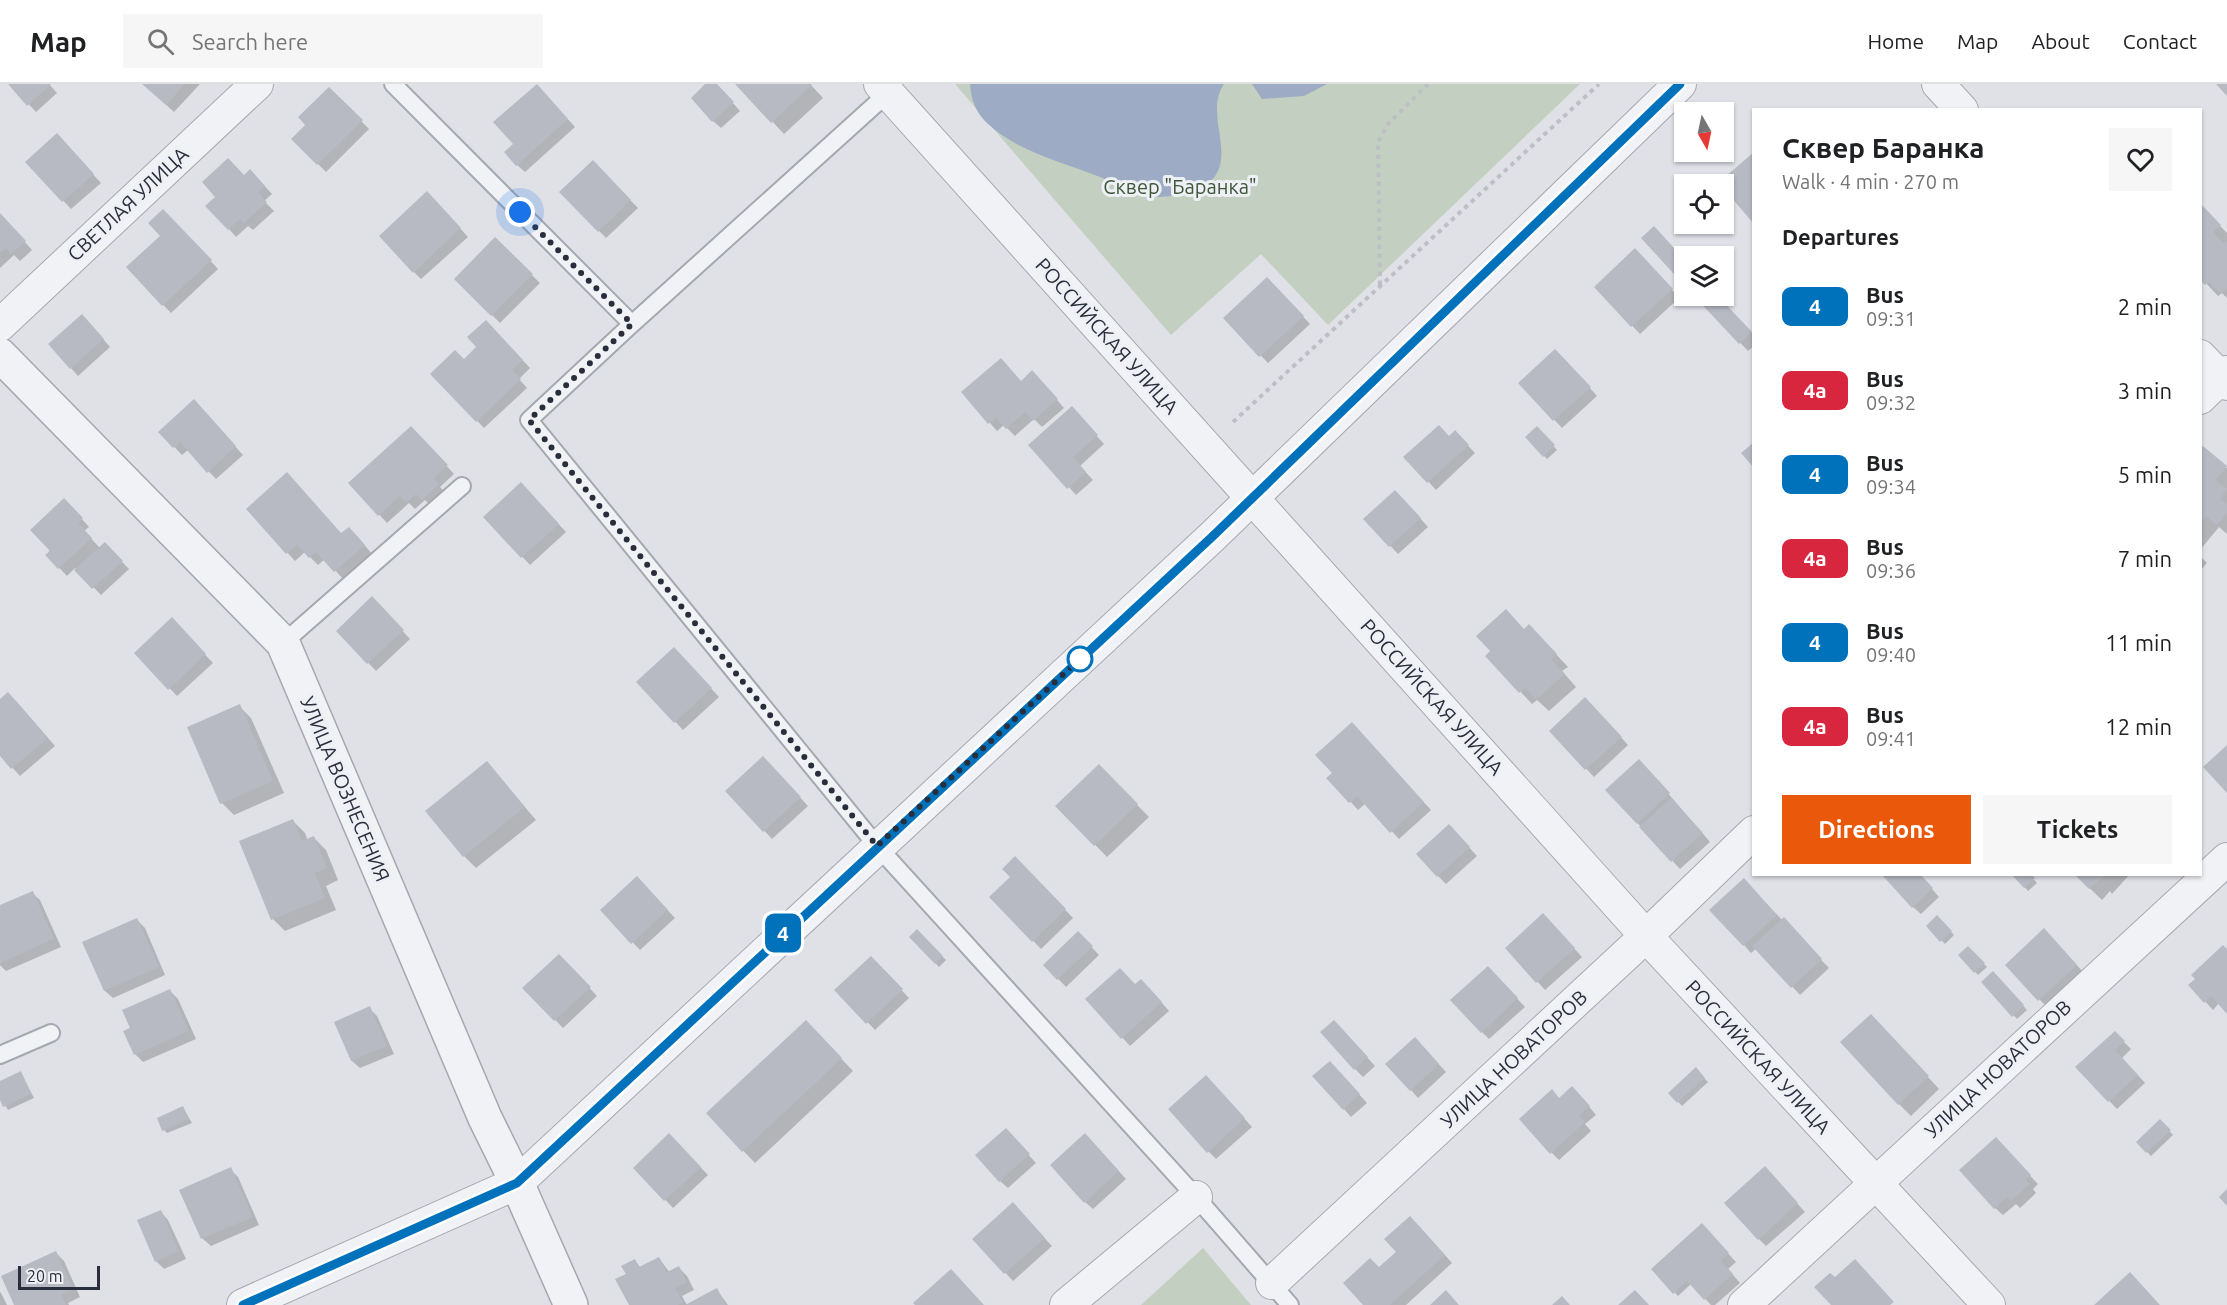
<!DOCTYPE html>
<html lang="en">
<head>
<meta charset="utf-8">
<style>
  body { margin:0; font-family:Ubuntu,sans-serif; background:#f6f6f6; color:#202124; height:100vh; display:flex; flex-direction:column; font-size:22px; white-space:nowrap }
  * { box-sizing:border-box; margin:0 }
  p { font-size:20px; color:#757577 }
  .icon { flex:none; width:33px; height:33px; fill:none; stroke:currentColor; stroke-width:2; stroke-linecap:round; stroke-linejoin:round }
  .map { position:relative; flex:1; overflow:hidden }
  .drawer { position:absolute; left:1752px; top:24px; width:450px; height:768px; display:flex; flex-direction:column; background:#fff; border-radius:0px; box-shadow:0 2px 4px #0004 }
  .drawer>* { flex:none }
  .badge { padding:0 12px; border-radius:9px; font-size:21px; line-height:39px }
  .needle { width:39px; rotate:171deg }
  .buttons { position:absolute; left:1674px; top:18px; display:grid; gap:12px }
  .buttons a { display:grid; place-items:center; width:60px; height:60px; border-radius:0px; background:#fff; box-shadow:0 2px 4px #0004; font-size:30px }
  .scale { position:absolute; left:18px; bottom:15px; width:82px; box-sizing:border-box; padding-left:6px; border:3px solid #292e3c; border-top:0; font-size:16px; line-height:21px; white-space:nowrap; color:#292e3c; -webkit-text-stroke:4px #eef0f5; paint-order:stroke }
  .you { position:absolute; width:30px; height:30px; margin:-15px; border:4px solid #fff; border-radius:50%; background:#1a73e8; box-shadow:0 0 0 9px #1a73e833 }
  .map>.badge { position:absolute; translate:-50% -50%; box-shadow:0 0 0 3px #fff }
  h2 { padding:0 30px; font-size:22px; line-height:54px }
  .round { display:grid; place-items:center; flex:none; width:63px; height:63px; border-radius:0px; background:#f6f6f6 }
  .summary { display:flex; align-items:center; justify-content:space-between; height:102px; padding:0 30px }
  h1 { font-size:28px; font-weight:600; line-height:45px }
  .action { display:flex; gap:12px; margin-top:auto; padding:12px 30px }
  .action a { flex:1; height:69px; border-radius:0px; background:#ea580c; color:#fff; font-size:24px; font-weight:600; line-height:69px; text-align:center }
  .action a+a { background:#f6f6f6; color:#202124 }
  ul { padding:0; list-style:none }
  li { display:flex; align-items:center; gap:18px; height:84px; padding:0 30px }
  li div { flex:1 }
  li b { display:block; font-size:22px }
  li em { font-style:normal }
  li .badge { min-width:66px; font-weight:700; text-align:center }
  header { display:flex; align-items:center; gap:36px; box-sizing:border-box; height:84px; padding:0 30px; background:#fff; border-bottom:2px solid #e0e0e0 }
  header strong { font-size:28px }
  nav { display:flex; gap:33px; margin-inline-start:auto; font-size:21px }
  .search { width:420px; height:54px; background:#f6f6f6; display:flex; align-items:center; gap:15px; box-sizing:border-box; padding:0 21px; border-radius:0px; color:#757577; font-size:22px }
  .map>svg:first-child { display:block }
  .green { fill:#c3d0c1 }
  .water { fill:#9dacc4 }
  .shadow { fill:#0003 }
  .building { fill:#b7bac3 }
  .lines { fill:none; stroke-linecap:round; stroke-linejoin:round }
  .service-casing { stroke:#a5a8b0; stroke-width:20 }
  .minor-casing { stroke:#a5a8b0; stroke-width:34 }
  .tertiary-casing { stroke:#a5a8b0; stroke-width:36 }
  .path { stroke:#bdbfc5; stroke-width:4; stroke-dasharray:4.5 4.5; stroke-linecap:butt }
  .service { stroke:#f1f2f5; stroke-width:16 }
  .minor { stroke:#f1f2f5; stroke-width:32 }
  .tertiary { stroke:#f1f2f5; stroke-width:33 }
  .line-casing { stroke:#fff; stroke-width:14 }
  .line { stroke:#0072bc; stroke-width:9 }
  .walk { stroke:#292e3c; stroke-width:6; stroke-dasharray:0 10.8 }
  .stop-dot { fill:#fff; stroke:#0072bc; stroke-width:3 }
  .labels { text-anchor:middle; stroke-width:6; stroke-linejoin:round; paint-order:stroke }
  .park-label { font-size:20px; fill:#3b5738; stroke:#eef0f5 }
  .street-label { font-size:20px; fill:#292e3c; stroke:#eef0f5 }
</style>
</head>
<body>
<header>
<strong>Map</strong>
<div class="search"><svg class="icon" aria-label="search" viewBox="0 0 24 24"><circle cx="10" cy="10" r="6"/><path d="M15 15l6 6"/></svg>Search here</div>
<nav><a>Home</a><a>Map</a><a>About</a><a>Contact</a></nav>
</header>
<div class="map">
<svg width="2227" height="1221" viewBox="0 0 2227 1221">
  <rect width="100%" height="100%" fill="#dfe1e7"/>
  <!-- green -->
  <path class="green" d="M955,0H1580L1328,241L1261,170L1171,251Z
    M1203,1164L1251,1221H1141Z"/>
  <!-- water -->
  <path class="water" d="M970,0H1224C1204,29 1236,70 1212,96C1201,109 1172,113 1156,113C1136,113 1117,100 1100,93C1061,77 1020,69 988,40C976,29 971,16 970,0Z
    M1252,0H1327L1304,12L1262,15Z"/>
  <!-- shadow -->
  <path class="shadow" d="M10,0H49L57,9L36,28Z
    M143,0H200L174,28Z
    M708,0H716L740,27L721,44L713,37Z
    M737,0H810L823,14L784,50Z
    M329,5L369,45L326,88L293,55L307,41Z
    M544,9L575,43L525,88L517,81L515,60Z
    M64,59L101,99L71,125L27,78Z
    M593,78L638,124L606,154L561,108Z
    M244,93L258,95L272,110L264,117L274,127L253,146L248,142L236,153L229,145Z
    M435,117L468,153L421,195L414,188Z
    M2200,121L2227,149V214L2222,209L2218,212L2203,196L2200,198Z
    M0,130L32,166L20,177L14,171L0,184Z
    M171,134L218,185L171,229L128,184L162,152Z
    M495,155L540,199L500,239L456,195Z
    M1643,174L1679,214L1640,250L1596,203Z
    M1275,203L1310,240L1268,279L1225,234Z
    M1696,212H1717L1754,251V262L1748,267Z
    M486,238L530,284L519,295L527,304L484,344L432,290L464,277L478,263Z
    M90,240L110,263L78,292L71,284Z
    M1563,274L1597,312L1562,344L1520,299Z
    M1040,296L1064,324L1042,343L1034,335L1015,352L1004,341L997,347L963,308Z
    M201,325L243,371L216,395L188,366L182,371L160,348Z
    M1079,332L1104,360L1080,382L1093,396L1076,411L1030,361Z
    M1537,344L1557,366L1547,375L1527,354Z
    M1455,348L1475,369L1436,406L1406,373L1449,353Z
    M419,352L454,390L440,403L446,409L431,422L425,416L415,425L409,419L387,439L350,399Z
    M2203,364L2227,384V450L2219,443L2200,466V367Z
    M529,408L566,448L530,481L485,433Z
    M1403,415L1428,443L1398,470L1365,435Z
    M72,424L89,443L84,447L100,464L105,460L129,485L101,511L75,484L67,492L47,471Z
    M248,425L342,451L357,452L372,470L343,495L325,475L318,481L305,468L295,477Z
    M2200,472L2207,479L2200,487Z
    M372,514L410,555L376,587L338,547Z
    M172,536L213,579L177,612L136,569Z
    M1524,547L1541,554L1568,583L1562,587L1576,603L1549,627L1537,616L1532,620L1487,572Z
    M682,573L719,613L683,646L638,598Z
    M0,617H16L55,662L20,692L0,670Z
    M239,622L251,634L284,709L234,731L222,719Z
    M1593,623L1628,661L1594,693L1551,647Z
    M1359,648L1431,726L1399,755L1366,719L1358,726L1329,694Z
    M487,679L536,736L476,784L464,772Z
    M771,682L808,722L772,755L727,707Z
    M1099,682L1149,733L1107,773L1057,722Z
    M1647,685L1710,758L1680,785L1607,706Z
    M293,737L305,749L308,757L314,754L326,766L338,796L326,802L336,826L285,847L273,835Z
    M1449,742L1477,772L1446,800L1438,792Z
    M1015,774L1073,834L1041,865L991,813L1012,793Z
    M1919,790L1939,813L1921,830L1913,823Z
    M2013,790H2029L2037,799L2028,807Z
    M2075,790H2130L2112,810L2110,807L2102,816Z
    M637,794L675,834L640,866L602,826Z
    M1751,804L1829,884L1800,911L1757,864L1751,869L1744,861Z
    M32,809L40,816L61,863L6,887L0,881V823Z
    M1937,833L1954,851L1945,860L1928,842Z
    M137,836L145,844L165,891L113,914L105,907L84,859Z
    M1551,839L1582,873L1545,906L1507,864Z
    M917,847L946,876L939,883L911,853Z
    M1078,849L1099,871L1066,903L1045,881Z
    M2052,854L2084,889L2047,923L2039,915Z
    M1968,864L1987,883L1978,891L1960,871Z
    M2227,867V927L2219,919L2213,926L2190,901Z
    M559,872L597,912L563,944L524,904Z
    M871,874L909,914L875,946L837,906Z
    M1993,889L2027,926L2017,935L1983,898Z
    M1495,891L1525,923L1489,955L1482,948Z
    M1135,902L1149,904L1169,927L1130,962L1087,915Z
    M170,907L178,915L196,955L143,978L135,970L125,948Z
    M369,924L377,932L394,970L360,984L352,977L335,939Z
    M1883,944L1939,1005L1911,1032L1899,1020Z
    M1342,946L1375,982L1363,993L1355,985Z
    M2115,949L2131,965L2122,974L2145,999L2117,1025L2077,983Z
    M818,950L853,987L755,1079L708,1030Z
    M1423,963L1446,988L1418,1014L1411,1006Z
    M1695,985L1708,998L1682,1022L1670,1009Z
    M1337,986L1367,1019L1351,1033L1344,1025Z
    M21,989L34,1014L8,1026L0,1013V998Z
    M1213,1001L1252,1043L1216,1075L1208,1067Z
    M1580,1012L1596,1031L1585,1040L1591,1047L1559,1076L1551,1068Z
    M183,1024L192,1039L167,1049L164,1046Z
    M2160,1037L2173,1051L2151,1072L2138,1058Z
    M669,1051L708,1091L673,1124L635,1084Z
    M1013,1054L1036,1079L1008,1104L1000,1097Z
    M1093,1059L1126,1095L1093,1125L1085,1118Z
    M2003,1063L2038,1100L2033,1105L2036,1109L2020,1124L2016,1120L2003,1131L1995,1124Z
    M230,1085L238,1093L259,1141L211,1162L203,1155L181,1107Z
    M1772,1092L1805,1128L1766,1162L1759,1155Z
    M161,1128L168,1136L186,1175L164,1185L156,1177Z
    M1020,1128L1052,1162L1013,1197L974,1155Z
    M1418,1141L1452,1179L1406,1221H1365L1379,1185L1398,1168Z
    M1709,1149L1736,1178L1728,1185L1740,1199L1715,1221H1711L1691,1200L1678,1212L1653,1185Z
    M56,1169L64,1177L80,1213L68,1219L69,1221H15Z
    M659,1174L670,1189L679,1184L687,1192L694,1206L682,1212L687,1221H630L628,1191L634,1176L641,1184Z
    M717,1206L728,1221H688Z
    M0,1208L1,1209L7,1221H0Z"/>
  <!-- building -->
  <path class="building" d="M8,0H51L27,22Z
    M142,0H185L166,21Z
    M537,0L568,35L516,82L504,68L513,60L493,38Z
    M705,0H717L734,18L712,38L691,14Z
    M735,0H811L812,1L771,39Z
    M2216,0H2227V12Z
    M329,3L363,36L317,81L291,55L305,41L298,33Z
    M57,49L94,90L62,118L25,78Z
    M1754,68V140L1724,105V100L1718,99Z
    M228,74L244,91L250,85L265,102L258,108L267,118L244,139L240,135L228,146L205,122L215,113L202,98Z
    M593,76L631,116L598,148L559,108Z
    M427,107L461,144L413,189L379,152Z
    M2200,119L2221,141L2213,148L2224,160L2227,157V204L2221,210L2209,198L2205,201L2200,196Z
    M163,125L212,176L162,222L126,183L160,152L148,139Z
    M0,129L26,157L11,170L6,164L0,169Z
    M1654,142L1684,175V201L1641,154Z
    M495,153L533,190L491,232L454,195Z
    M1635,164L1673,205L1631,243L1594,203Z
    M1267,193L1304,232L1259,273L1223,234Z
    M1694,212H1718L1752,248L1739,260Z
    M82,230L104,255L70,285L48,260Z
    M486,236L523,276L512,286L521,295L476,338L430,290L455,266L464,275L476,263L467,253Z
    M1555,265L1591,303L1553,337L1518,299Z
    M1001,274L1021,297L1032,286L1058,315L1033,337L1025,328L1006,345L996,334L988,340L961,308Z
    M194,315L236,362L207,389L180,358L173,364L158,348Z
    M1072,322L1098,351L1073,373L1086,388L1067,405L1028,361Z
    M1439,341L1449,352L1455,346L1469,361L1427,399L1403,373Z
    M411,342L448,381L434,394L439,400L422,416L416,410L406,419L400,412L378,432L348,399Z
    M1537,342L1555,361L1543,373L1525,353Z
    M1754,358V384L1741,369Z
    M2203,362L2227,382L2216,396L2227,405L2220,415L2227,420V428L2217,441L2206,432L2200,439V365Z
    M287,388L341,449L349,443L365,461L334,488L316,468L309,474L297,461L286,470L246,425Z
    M521,398L559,440L521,474L483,433Z
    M1395,406L1421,434L1389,463L1363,435Z
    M64,414L83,434L78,439L92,454L58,485L45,471L50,467L30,446Z
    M105,458L123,477L92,505L74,486Z
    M372,512L404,546L367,580L336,547Z
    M1506,525L1524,545L1529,540L1557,570L1551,575L1565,590L1536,616L1525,604L1519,609L1485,572L1490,567L1476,552Z
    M172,533L206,570L168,606L134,569Z
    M674,563L712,604L674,639L636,598Z
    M8,608L48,654L11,685L0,672V615Z
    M1585,613L1622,653L1585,686L1549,647Z
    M240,620L273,697L220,720L187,643Z
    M1352,638L1424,718L1390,749L1357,712L1349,719L1326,694L1332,689L1315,671Z
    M2227,661V709L2203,683Z
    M763,672L801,713L763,748L725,707Z
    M1639,675L1670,709L1637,740L1605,706Z
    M487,677L525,723L463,773L425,727Z
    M1099,680L1138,720L1094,762L1055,722Z
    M1671,714L1703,749L1671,778L1639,743Z
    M293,735L302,757L314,752L327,784L315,789L325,814L271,836L239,757Z
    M1449,740L1470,763L1437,793L1416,770Z
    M1015,772L1066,825L1032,858L989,813L1010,793L1002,785Z
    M1885,790H1920L1933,804L1912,824L1883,792Z
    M2011,790H2031L2035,794L2024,804Z
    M2074,790H2107L2089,805Z
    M637,792L668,826L631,860L600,826Z
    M1744,794L1777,831L1743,862L1709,826Z
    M33,807L54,855L0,879V821Z
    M1543,829L1575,864L1536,899L1505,864Z
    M1937,831L1952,847L1940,858L1926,842Z
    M1784,833L1822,875L1791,904L1752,862Z
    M137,834L159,883L104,907L82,858Z
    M2044,844L2077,881L2038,917L2005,881Z
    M917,845L943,872L935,880L909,853Z
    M1078,847L1093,862L1057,896L1043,881Z
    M2223,861L2227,865V930L2211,912L2204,919L2188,901L2195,895L2191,891Z
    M1968,862L1985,879L1974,889L1958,871Z
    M559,870L591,903L554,937L522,904Z
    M871,872L903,905L866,940L834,906Z
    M1488,882L1518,914L1481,949L1450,916Z
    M1120,884L1135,900L1141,895L1162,918L1121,955L1085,915Z
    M1993,887L2024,921L2012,933L1981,898Z
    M170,905L189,947L134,971L123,947L130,944L122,926Z
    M370,922L387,962L351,977L334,938Z
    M1871,930L1929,992L1898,1021L1840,958Z
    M806,936L842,974L742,1068L706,1029Z
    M1334,936L1368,973L1354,986L1320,948Z
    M2115,947L2125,957L2115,966L2138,991L2108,1018L2075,983Z
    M1415,953L1439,980L1410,1007L1385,980Z
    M1330,977L1360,1010L1343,1026L1312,992Z
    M1696,983L1705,994L1677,1019L1668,1009Z
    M21,987L31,1010L3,1023L0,1016V997Z
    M1206,991L1245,1034L1207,1069L1168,1025Z
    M1572,1002L1590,1022L1579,1032L1585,1038L1550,1070L1519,1035L1552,1005L1559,1014Z
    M183,1022L189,1035L162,1047L157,1034Z
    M2160,1035L2171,1046L2146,1069L2136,1058Z
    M1006,1044L1030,1070L999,1098L975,1071Z
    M669,1049L701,1083L664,1117L633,1084Z
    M1085,1049L1119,1087L1084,1119L1050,1081Z
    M1996,1053L2031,1091L2026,1096L2030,1100L2011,1117L2007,1113L1994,1125L1959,1086Z
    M1765,1082L1798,1119L1758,1156L1724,1119Z
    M231,1083L253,1133L201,1155L179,1106Z
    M2227,1105V1122L2219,1113Z
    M1013,1118L1045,1154L1004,1190L972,1155Z
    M161,1126L179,1167L155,1178L137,1136Z
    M1410,1132L1445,1171L1390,1221H1363L1343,1199L1370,1174L1379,1183L1396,1168L1384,1155Z
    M1702,1139L1729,1169L1721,1177L1733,1190L1704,1216L1687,1197L1673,1210L1651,1185Z
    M56,1167L73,1205L61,1211L66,1221H14L1,1192Z
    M659,1173L667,1188L679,1182L687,1198L675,1204L683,1218L678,1221H629L615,1195L626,1190L621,1182L635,1175L639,1183Z
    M1855,1175L1894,1218L1890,1221H1831L1814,1203L1830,1189L1835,1193Z
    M951,1185L984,1221H915L913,1219Z
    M2130,1188L2160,1221H2094Z
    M717,1204L726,1221H685Z
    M1446,1206L1459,1221H1430Z
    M1635,1206L1649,1221H1618Z
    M1562,1212L1570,1221H1552Z"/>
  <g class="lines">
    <!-- service casing -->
    <g class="service-casing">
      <path id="service" d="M393,0L632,240L529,336L877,762L1196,1113L1290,1221
        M632,240L888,9L890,4
        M283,559L462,402
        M0,971L51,949"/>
    </g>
    <!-- minor casing -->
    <g class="minor-casing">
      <path id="minor" d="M880,0L1646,852L1989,1221
        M1938,0L1962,26
        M0,241L257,0
        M2200,272L2227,300
        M2200,314L2227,288
        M1272,1199L1646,852L1754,748
        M243,1221L517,1099L1213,452L1680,0
        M1066,1221L1196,1113
        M1744,1221L2227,775"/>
    </g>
    <!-- tertiary casing -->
    <g class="tertiary-casing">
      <path id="tertiary" d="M0,271L283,559L485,1034L517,1099L571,1221"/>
    </g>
    <!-- path -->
    <path class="path" d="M1380,201L1378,58L1388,40L1428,0
      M1233,338L1599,0"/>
    <!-- service -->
    <use href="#service" class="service"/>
    <!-- minor -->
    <use href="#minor" class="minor"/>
    <!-- tertiary -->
    <use href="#tertiary" class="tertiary"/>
  </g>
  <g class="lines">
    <!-- line casing -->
    <g class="line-casing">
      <path id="line" d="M243,1221L517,1099L1213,452L1680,0"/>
    </g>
    <!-- line -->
    <use href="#line" class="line"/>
    <!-- walk -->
    <path class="walk" d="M520,128L632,240L529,336L877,762L1080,575"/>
  </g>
  <!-- markers -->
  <circle class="stop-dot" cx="1080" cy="575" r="12"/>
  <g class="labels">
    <!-- park labels -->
    <g class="park-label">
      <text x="1180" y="110">Сквер "Баранка"</text>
    </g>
    <!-- street labels -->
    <g class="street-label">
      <text transform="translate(128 120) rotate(-43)" y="7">СВЕТЛАЯ УЛИЦА</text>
      <text transform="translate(1107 252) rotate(48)" y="7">РОССИЙСКАЯ УЛИЦА</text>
      <text transform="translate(1432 613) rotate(48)" y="7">РОССИЙСКАЯ УЛИЦА</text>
      <text transform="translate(345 705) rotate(67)" y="7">УЛИЦА ВОЗНЕСЕНИЯ</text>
      <text transform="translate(1758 973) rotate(47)" y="7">РОССИЙСКАЯ УЛИЦА</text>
      <text transform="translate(1514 975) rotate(-43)" y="7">УЛИЦА НОВАТОРОВ</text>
      <text transform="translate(1998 985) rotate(-43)" y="7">УЛИЦА НОВАТОРОВ</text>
    </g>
  </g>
</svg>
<div class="buttons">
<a><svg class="needle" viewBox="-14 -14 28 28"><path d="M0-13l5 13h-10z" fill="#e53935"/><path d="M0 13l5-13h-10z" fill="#757577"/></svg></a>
<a><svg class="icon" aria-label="locate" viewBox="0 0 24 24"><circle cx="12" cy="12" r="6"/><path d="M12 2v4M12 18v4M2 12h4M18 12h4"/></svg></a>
<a><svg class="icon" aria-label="layers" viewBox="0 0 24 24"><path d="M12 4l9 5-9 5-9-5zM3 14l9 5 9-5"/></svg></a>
</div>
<div class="scale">20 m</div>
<div class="you" style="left:520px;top:128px"></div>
<b class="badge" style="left:783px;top:849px;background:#0072bc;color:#fff">4</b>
<section class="drawer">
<div class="summary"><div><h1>Сквер Баранка</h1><p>Walk · 4 min · 270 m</p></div><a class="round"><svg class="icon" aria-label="heart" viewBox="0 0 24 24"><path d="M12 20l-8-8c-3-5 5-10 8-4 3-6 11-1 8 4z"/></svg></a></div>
<h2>Departures</h2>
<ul>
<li><span class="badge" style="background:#0072bc;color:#fff">4</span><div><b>Bus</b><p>09:31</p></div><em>2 min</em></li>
<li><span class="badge" style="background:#d7263d;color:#fff">4а</span><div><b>Bus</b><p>09:32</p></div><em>3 min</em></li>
<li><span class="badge" style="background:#0072bc;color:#fff">4</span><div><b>Bus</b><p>09:34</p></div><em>5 min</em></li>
<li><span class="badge" style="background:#d7263d;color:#fff">4а</span><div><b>Bus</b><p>09:36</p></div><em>7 min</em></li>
<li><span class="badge" style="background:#0072bc;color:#fff">4</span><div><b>Bus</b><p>09:40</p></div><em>11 min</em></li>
<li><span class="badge" style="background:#d7263d;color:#fff">4а</span><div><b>Bus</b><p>09:41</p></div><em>12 min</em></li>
</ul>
<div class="action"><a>Directions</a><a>Tickets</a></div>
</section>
</div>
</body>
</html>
